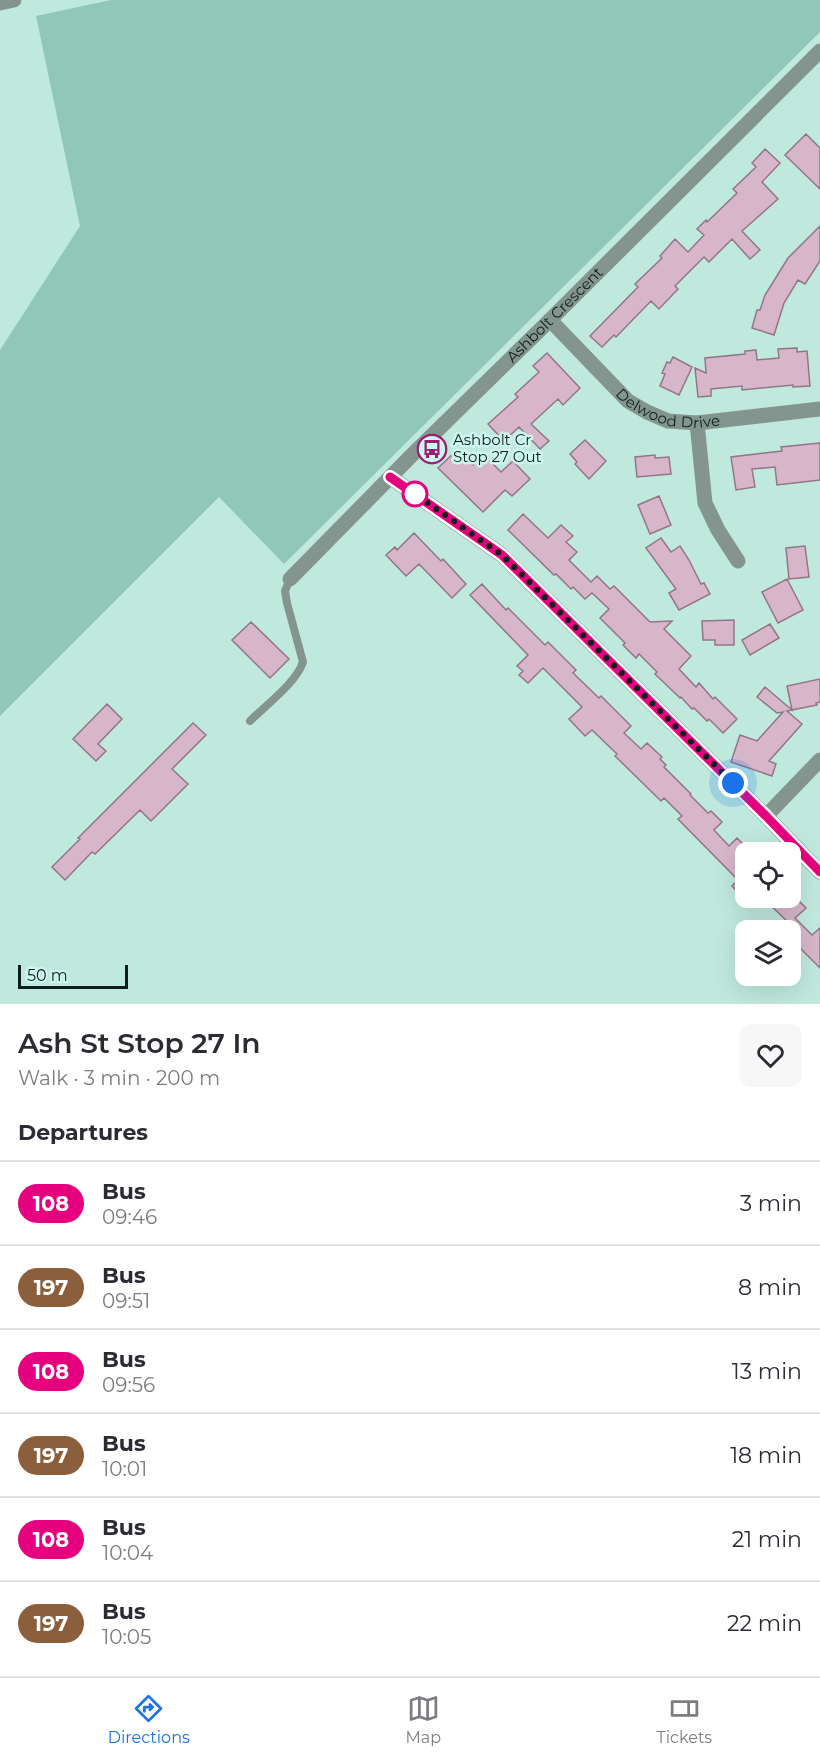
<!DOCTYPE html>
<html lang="en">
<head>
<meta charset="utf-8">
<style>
  body { margin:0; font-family:Montserrat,sans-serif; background:#f7f7f7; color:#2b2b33; height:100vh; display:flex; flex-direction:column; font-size:22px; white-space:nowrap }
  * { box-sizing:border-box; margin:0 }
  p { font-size:20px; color:#7c7c81 }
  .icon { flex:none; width:33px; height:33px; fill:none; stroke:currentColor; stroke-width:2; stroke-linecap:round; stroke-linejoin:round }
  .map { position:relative; height:1004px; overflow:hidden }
  .details { display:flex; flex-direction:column; background:#fff; flex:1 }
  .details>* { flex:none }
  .badge { padding:0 12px; border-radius:20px; font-size:21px; line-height:39px }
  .buttons { position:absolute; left:735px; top:842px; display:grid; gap:12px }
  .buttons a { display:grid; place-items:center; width:66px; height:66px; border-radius:12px; background:#fff; box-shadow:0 6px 24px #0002; font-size:30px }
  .scale { position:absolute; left:18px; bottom:15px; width:110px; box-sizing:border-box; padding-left:6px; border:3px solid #0e1e1a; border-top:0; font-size:16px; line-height:21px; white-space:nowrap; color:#0e1e1a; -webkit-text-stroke:4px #cdf7eb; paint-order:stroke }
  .you { position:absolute; width:30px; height:30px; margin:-15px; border:4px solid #fff; border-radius:50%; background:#1a73e8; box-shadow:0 0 0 9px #1a73e833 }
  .map>.badge { position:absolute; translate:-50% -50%; box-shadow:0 0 0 3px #fff }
  h2 { padding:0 18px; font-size:22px; line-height:54px }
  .round { display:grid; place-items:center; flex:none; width:63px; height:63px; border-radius:12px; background:#f7f7f7 }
  .overview { display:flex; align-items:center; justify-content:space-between; height:102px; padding:0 18px }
  h1 { font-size:28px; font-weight:600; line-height:45px }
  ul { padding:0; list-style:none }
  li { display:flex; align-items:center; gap:18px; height:84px; padding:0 18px; border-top:2px solid #e1e1e2 }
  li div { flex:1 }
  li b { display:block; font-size:22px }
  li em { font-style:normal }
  li .badge { min-width:66px; font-weight:700; text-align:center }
  .menu { display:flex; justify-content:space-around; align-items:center; height:84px; border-top:2px solid #e1e1e2; background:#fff; font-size:16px; color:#7c7c81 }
  .menu a { display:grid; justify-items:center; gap:3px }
  .menu .current { color:#1a73e8 }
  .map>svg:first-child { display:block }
  .green { fill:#90c7b9 }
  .building { fill:#d7b6c9; stroke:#947587; stroke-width:1.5 }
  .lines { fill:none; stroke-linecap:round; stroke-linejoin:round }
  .service { stroke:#849590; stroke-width:8 }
  .minor { stroke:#849590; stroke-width:15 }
  .tertiary { stroke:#849590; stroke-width:15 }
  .line-casing { stroke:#fff; stroke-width:14 }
  .line { stroke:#e6007e; stroke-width:9 }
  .walk { stroke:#0e1e1a; stroke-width:6; stroke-dasharray:0 10.8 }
  .stop-dot { fill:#fff; stroke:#e6007e; stroke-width:3 }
  .labels { text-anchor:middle; stroke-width:5; stroke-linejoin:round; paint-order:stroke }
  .street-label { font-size:15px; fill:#0e1e1a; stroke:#cdf7eb }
  .poi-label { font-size:15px; fill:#0e1e1a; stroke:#cdf7eb; text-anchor:start }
</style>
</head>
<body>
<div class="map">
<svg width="820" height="1004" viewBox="0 0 820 1004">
  <rect width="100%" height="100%" fill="#c0e9de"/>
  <!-- green -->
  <path class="green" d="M111,0H820V32L284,564L219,497L0,716V350L80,226L36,16Z"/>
  <!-- building -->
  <path class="building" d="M806,134L820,148V189L785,155Z
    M765,149L780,163L762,182L778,199L742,231L760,250L750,259L732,239L709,262L704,257L675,286L678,289L659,309L651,301L616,337L614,335L602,347L590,336L638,287L635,284L662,258L660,256L675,239L688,252L704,235L697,229L706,220L707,222L737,193L733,189L756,167L752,163Z
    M820,226V261L805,284L798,280L784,303L774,335L752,328L757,310H760L765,295L788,258Z
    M797,348V352L807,351L810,386L793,387V385L742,390V386L711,389V396L698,397L695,368L706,373L705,358L745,354V351L756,350L757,360L779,358L778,349Z
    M547,353L580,388L563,405L558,399L531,424L549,441L540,449L519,427L504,441L488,424L518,397L515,394L539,372L533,366Z
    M673,357L692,367L679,395L660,386L665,374L662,373L667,362L670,363Z
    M585,440L606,461L589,479L575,464L577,462L570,454Z
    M820,443V480L777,485L775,467L752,469L755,487L736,490L731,457L782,451L781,447Z
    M457,450L473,465L484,455L501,472L513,461L530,479L512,496L505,490L483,512L438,468Z
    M655,455V458L669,457L671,474L637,477L635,457Z
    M659,496L671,525L650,534L638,505Z
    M523,514L548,538L561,525L573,536L566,542L577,552L569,560L591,582L597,576L610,589L614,586L650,622L672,621L664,629L691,656L679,669L696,687L699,683L713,699L715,697L737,719L723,733L709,719L707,721L694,708L692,709L681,697L680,698L655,674L657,672L639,654L636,658L623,645L625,643L600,618L609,609L592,593L585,599L573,587L571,589L556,574L554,575L508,530Z
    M414,533L441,561L443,559L466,584L452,598L419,564L406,576L386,555L395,547L397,550Z
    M661,538L671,552L680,546L689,560L701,584L704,583L710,594L679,610L669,593L676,589L646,548Z
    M805,546L809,577L789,579L786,548Z
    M787,579L803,610L778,623L762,592Z
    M482,584L506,610L508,608L545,645L548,642L576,670L573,673L599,698L601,696L631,726L624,733L641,749L647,743L662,757L660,759L666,765L664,767L691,794L690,795L708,813L711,811L722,822L714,830L729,846L737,838L749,850L746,852V901L732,886L738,880L678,819L682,816L664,798L661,801L615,756L617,754L592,730L585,736L569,719L582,707L543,668L528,683L519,675L523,671L517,666L528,655L470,595Z
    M734,620V645H715V640H703L702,621Z
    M251,622L289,659L270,678L232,640Z
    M770,624L779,638L750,655L742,640Z
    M820,679V702L816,703L817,705L787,711L802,724L769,761L776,764L772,776L731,762L740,735L757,741L783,712L777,713L757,697L765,687L792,710L787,686Z
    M107,704L122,719L98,744L106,751L96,761L73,739Z
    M193,723L206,735L172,769L188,784L151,821L140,810L95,854L92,852L65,880L52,867L80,839L78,838Z
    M762,897H795L806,908L795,918L812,935L820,928V968L790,938V923V924Z"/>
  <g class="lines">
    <!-- service -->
    <path class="service" d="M250,721C266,705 296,683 303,662L287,603L285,591L290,579"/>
    <!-- minor -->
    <g class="minor">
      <path id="s1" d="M550,320L628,401L647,412L668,421L697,423L820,409"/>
      <path d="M697,423L705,503L718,530L738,561"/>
      <path d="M390,477L502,555L766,816L820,872"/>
      <path d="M766,816L820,760"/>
    </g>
    <!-- tertiary -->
    <g class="tertiary">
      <path d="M0,3L14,0"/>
      <path id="s2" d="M290,579L412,455L550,320L820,51"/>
    </g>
  </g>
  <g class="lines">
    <!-- line casing -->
    <g class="line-casing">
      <path id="line" d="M390,477L502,555L766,816L820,872"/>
    </g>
    <!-- line -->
    <use href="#line" class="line"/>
    <!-- walk -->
    <path class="walk" d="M415,494L408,489L502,555L733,783"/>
  </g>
  <!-- icons -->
  <defs>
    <g id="bus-ring" transform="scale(1.5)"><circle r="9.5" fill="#cdf7eb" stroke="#9a1e75" stroke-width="1.5"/><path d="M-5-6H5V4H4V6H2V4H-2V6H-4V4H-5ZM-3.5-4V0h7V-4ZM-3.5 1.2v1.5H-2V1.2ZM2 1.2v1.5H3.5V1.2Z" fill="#9a1e75"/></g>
  </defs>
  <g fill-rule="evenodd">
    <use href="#bus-ring" x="432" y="449"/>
  </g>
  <!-- markers -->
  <circle class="stop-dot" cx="415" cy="494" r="12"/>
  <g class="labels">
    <!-- street labels -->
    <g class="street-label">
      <text dy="5" stroke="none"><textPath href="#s2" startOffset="374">Ashbolt Crescent</textPath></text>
      <text dy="5" stroke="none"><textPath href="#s1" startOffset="154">Delwood Drive</textPath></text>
    </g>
    <!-- poi labels -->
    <g class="poi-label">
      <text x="453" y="445">Ashbolt Cr<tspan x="453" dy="17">Stop 27 Out</tspan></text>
    </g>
  </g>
</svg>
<div class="buttons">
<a><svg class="icon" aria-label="locate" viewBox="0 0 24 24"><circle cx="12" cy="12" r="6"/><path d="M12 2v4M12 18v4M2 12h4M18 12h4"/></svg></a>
<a><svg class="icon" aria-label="layers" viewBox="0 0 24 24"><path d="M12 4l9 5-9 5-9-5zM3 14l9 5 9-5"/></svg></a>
</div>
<div class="scale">50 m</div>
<div class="you" style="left:733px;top:783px"></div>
</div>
<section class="details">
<div class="overview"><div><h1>Ash St Stop 27 In</h1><p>Walk · 3 min · 200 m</p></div><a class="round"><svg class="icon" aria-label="heart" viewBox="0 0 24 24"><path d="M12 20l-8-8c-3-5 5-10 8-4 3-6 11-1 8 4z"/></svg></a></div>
<h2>Departures</h2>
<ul>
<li><span class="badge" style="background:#e6007e;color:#fff">108</span><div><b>Bus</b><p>09:46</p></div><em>3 min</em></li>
<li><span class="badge" style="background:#8b5e3c;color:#fff">197</span><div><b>Bus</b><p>09:51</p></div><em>8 min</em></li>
<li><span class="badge" style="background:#e6007e;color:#fff">108</span><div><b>Bus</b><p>09:56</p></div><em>13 min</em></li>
<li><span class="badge" style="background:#8b5e3c;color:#fff">197</span><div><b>Bus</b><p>10:01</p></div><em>18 min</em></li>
<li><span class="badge" style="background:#e6007e;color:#fff">108</span><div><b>Bus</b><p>10:04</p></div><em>21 min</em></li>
<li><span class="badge" style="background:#8b5e3c;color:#fff">197</span><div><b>Bus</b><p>10:05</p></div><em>22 min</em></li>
</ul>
</section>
<nav class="menu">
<a class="current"><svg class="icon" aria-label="directions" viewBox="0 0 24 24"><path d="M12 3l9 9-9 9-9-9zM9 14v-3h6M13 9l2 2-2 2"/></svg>Directions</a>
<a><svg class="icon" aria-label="map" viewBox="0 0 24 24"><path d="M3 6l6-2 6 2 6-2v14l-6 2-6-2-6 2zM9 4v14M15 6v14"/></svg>Map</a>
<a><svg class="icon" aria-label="tickets" viewBox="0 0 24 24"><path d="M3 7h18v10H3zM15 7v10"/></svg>Tickets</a>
</nav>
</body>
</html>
